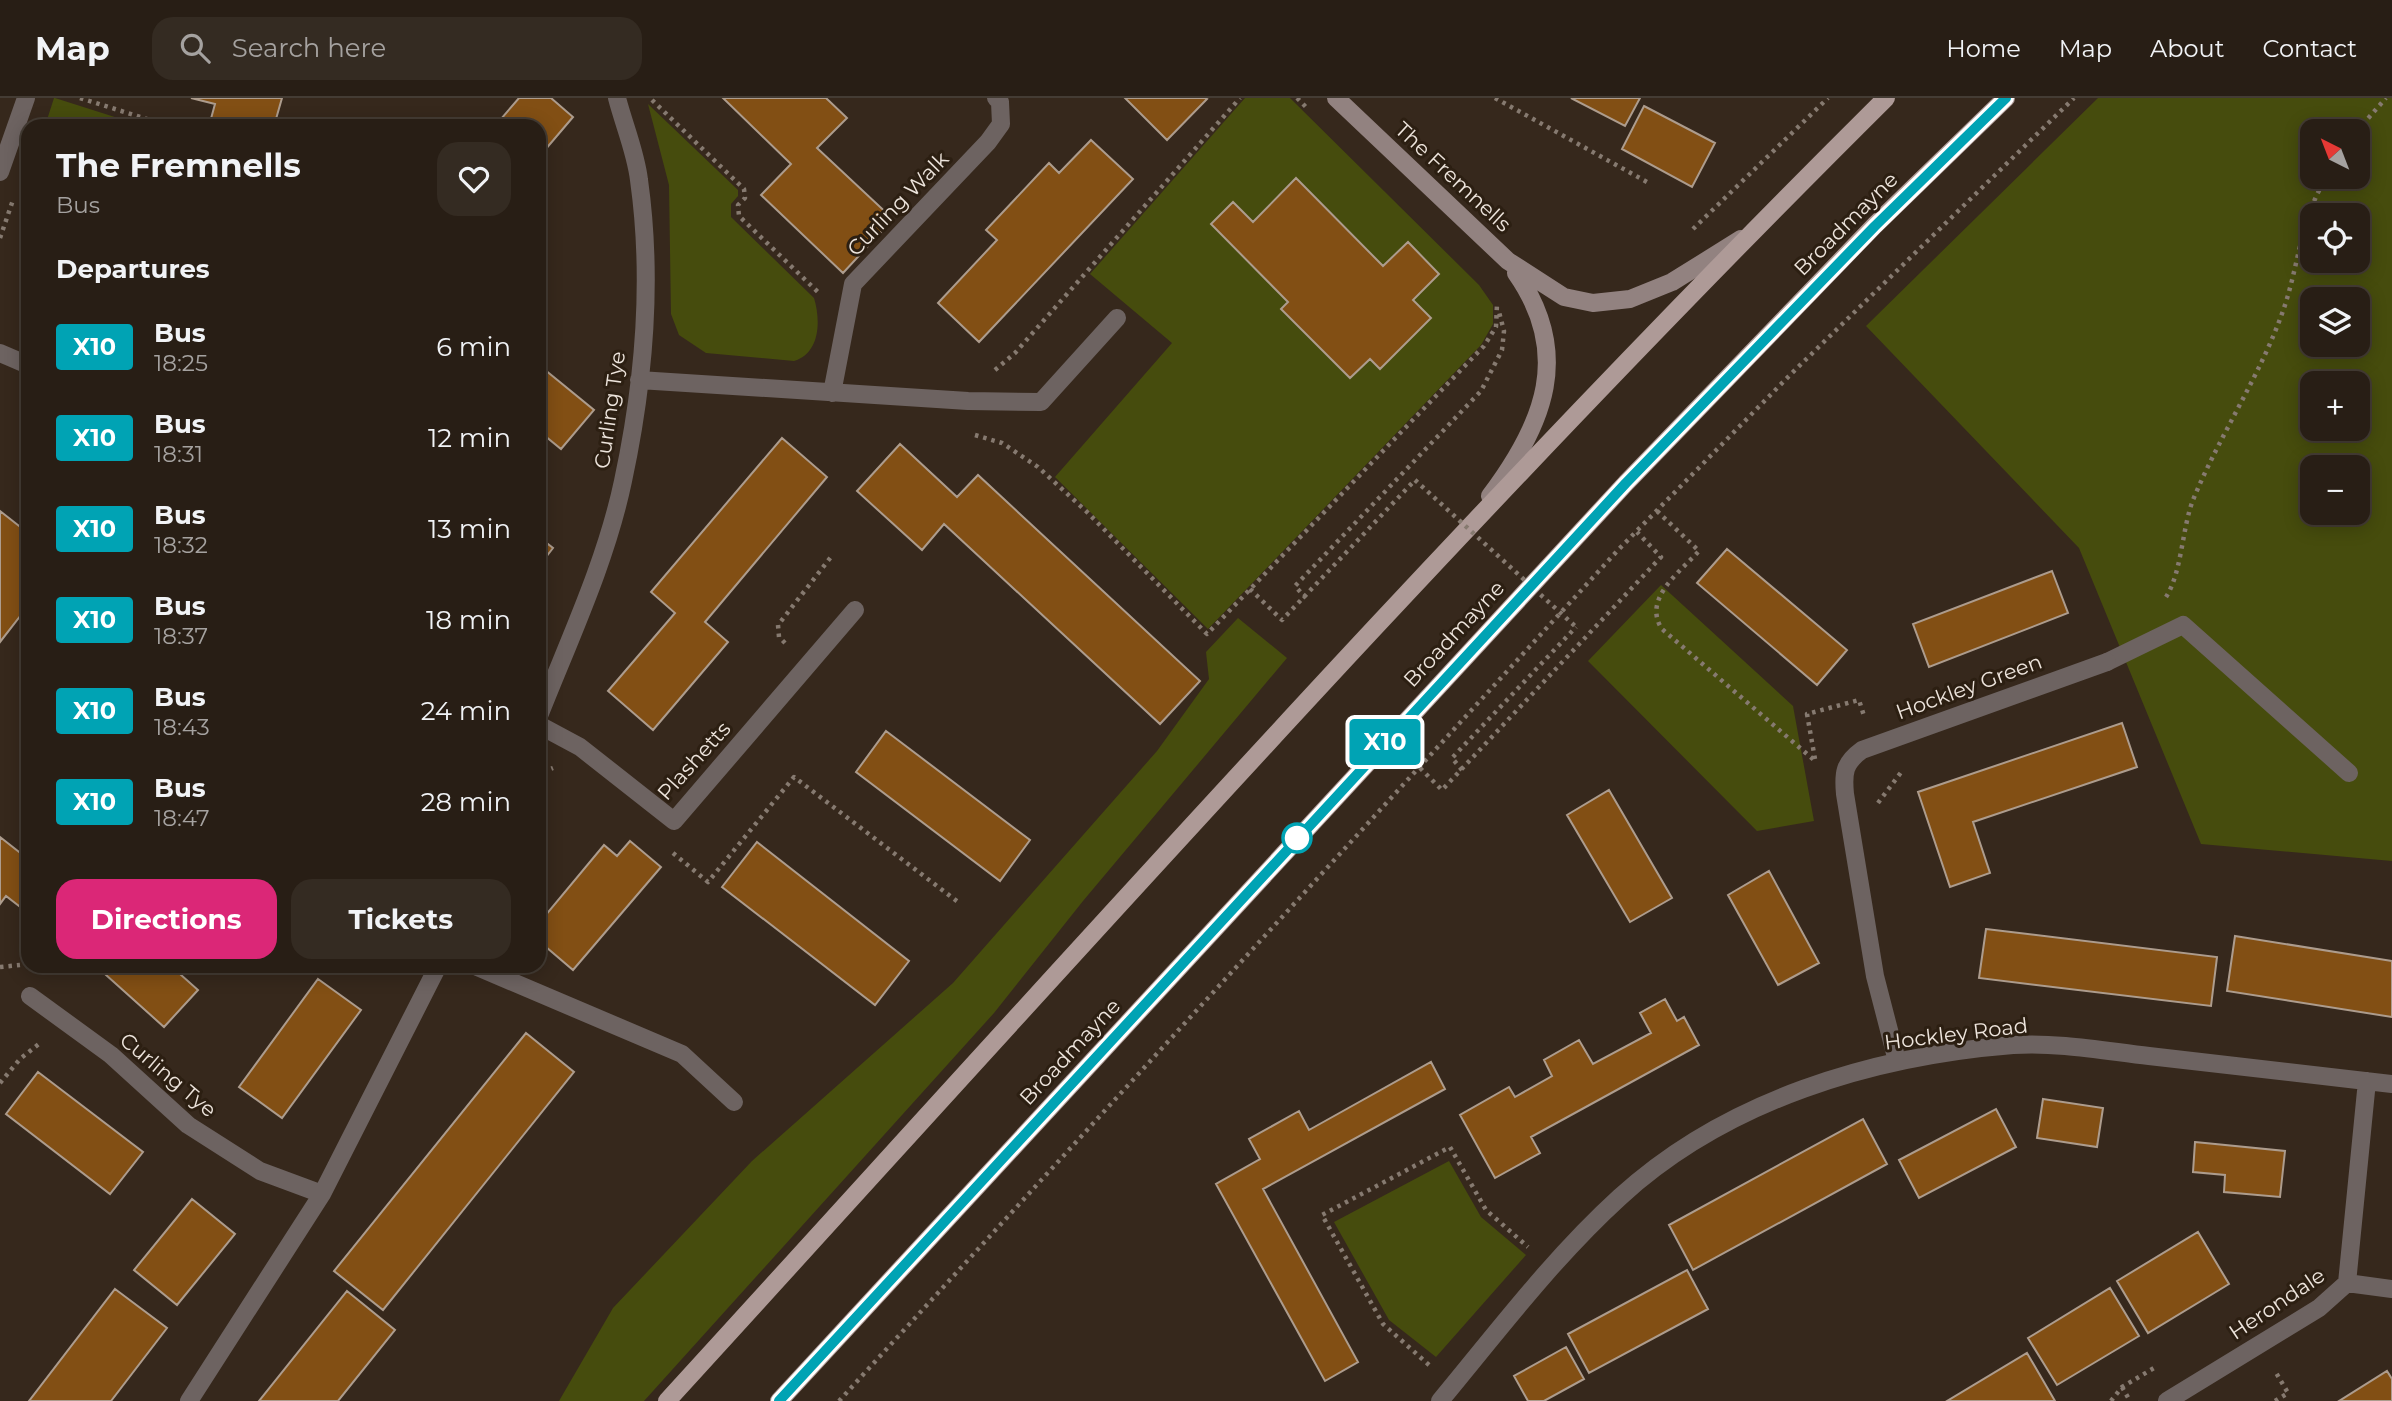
<!DOCTYPE html>
<html lang="en">
<head>
<meta charset="utf-8">
<style>
  body { margin:0; font-family:Montserrat,sans-serif; background:#342b22; color:#f1f3f6; height:100vh; display:flex; flex-direction:column; font-size:26px; white-space:nowrap }
  * { box-sizing:border-box; margin:0 }
  p { font-size:23px; color:#a5a2a0 }
  .icon { flex:none; width:38px; height:38px; fill:none; stroke:currentColor; stroke-width:2; stroke-linecap:round; stroke-linejoin:round }
  .map { position:relative; flex:1; overflow:hidden }
  .drawer { position:absolute; left:21px; top:21px; width:525px; height:854px; display:flex; flex-direction:column; background:#281e15; border-radius:21px; box-shadow:0 4px 18px #0003,0 0 0 2px #443c34 }
  .drawer>* { flex:none }
  .badge { padding:0 14px; border-radius:5px; font-size:24px; line-height:46px }
  .needle { width:46px; rotate:318deg }
  .tools { position:absolute; left:2300px; top:21px; display:grid; gap:14px }
  .tools a { display:grid; place-items:center; width:70px; height:70px; border-radius:14px; background:#281e15; box-shadow:0 4px 18px #0003,0 0 0 2px #443c34; font-size:35px }
  .map>.badge { position:absolute; translate:-50% -50%; box-shadow:0 0 0 4px #fff }
  h2 { padding:0 35px; font-size:26px; line-height:63px }
  .round { display:grid; place-items:center; flex:none; width:74px; height:74px; border-radius:21px; background:#342b22 }
  .overview { display:flex; align-items:center; justify-content:space-between; height:119px; padding:0 35px }
  h1 { font-size:33px; font-weight:700; line-height:52px }
  .primary-button { display:flex; gap:14px; margin-top:auto; padding:14px 35px }
  .primary-button a { flex:1; height:80px; border-radius:21px; background:#db2777; color:#fff; font-size:28px; font-weight:700; line-height:80px; text-align:center }
  .primary-button a+a { background:#342b22; color:#f1f3f6 }
  ul { padding:0; list-style:none }
  li { display:flex; align-items:center; gap:21px; height:91px; padding:0 35px }
  li div { flex:1 }
  li b { display:block; font-size:26px }
  li em { font-style:normal }
  li .badge { min-width:77px; font-weight:700; text-align:center }
  header { display:flex; align-items:center; gap:42px; box-sizing:border-box; height:98px; padding:0 35px; background:#281e15; border-bottom:2px solid #443c34 }
  header strong { font-size:33px }
  nav { display:flex; gap:38px; margin-inline-start:auto; font-size:24px }
  .search { width:490px; height:63px; background:#342b22; display:flex; align-items:center; gap:18px; box-sizing:border-box; padding:0 24px; border-radius:21px; color:#a5a2a0; font-size:26px }
  .map>svg:first-child { display:block }
  .green { fill:#464c0d; fill-rule:evenodd }
  .building { fill:#824f14; stroke:#ad9c8d; stroke-width:2 }
  .lines { fill:none; stroke-linecap:round; stroke-linejoin:round }
  .path { stroke:#867a70; stroke-width:4.5; stroke-dasharray:3.5 5; stroke-linecap:butt }
  .lane { stroke:#6d6361; stroke-width:18 }
  .street { stroke:#6d6361; stroke-width:18 }
  .secondary { stroke:#928280; stroke-width:18 }
  .primary { stroke:#ae9a97; stroke-width:18 }
  .path-bridge { stroke:#867a70; stroke-width:4.5; stroke-dasharray:3.5 5; stroke-linecap:butt }
  .line-casing { stroke:#fff; stroke-width:16 }
  .line { stroke:#00a3b4; stroke-width:10 }
  .stop-dot { fill:#fff; stroke:#00a3b4; stroke-width:3.5 }
  .labels { text-anchor:middle; stroke-width:6; stroke-linejoin:round; paint-order:stroke }
  .street-label { font-size:21px; fill:#ede4dc; stroke:#2c1f12 }
</style>
</head>
<body>
<header>
<strong>Map</strong>
<div class="search"><svg class="icon" aria-label="search" viewBox="0 0 24 24"><circle cx="10" cy="10" r="6"/><path d="M15 15l6 6"/></svg>Search here</div>
<nav><a>Home</a><a>Map</a><a>About</a><a>Contact</a></nav>
</header>
<div class="map">
<svg width="2392" height="1303" viewBox="0 0 2392 1303">
  <rect width="100%" height="100%" fill="#36281c"/>
  <!-- green -->
  <path class="green" d="M54,0H55L143,28H45Z
    M1245,0H1290L1479,187L1493,207V226L1481,247L1208,531L1055,379L1172,245L1090,176Z
    M2098,0H2392V763L2201,746L2079,450L1866,228ZM2312,33H2357V79H2312ZM2312,117H2357V163H2312ZM2312,201H2357V247H2312ZM2312,285H2357V331H2312ZM2312,369H2357V415H2312Z
    M648,6L738,92V98L731,106V119L814,200C821,223 820,255 794,263L706,255L679,237L671,216L669,87Z
    M1661,487L1793,608L1814,723L1757,733L1588,563Z
    M1238,520L1287,560L1083,803L994,915L644,1303H559L613,1210L752,1063L953,885L1157,653L1209,581L1206,554Z
    M1449,1063L1481,1119L1526,1157L1436,1259L1389,1222L1334,1124Z"/>
  <!-- building -->
  <path class="building" d="M191,0H282L274,28H209L215,6Z
    M519,0H551L573,19L539,59V28H495Z
    M723,0H826L847,20L817,50L893,121L843,175L761,97L791,66Z
    M1125,0H1205L1207,1L1167,42Z
    M1571,0H1640L1625,28Z
    M1644,8L1715,45L1692,89L1622,51Z
    M1091,42L1133,81L979,244L938,205L997,142L986,132L1049,65L1059,75Z
    M1296,80L1383,168L1408,144L1439,176L1413,202L1431,220L1380,271L1370,261L1350,280L1281,211L1288,204L1211,126L1233,104L1253,124Z
    M539,267L594,312L561,351L539,333Z
    M782,340L827,379L705,524L728,544L653,632L608,593L675,515L651,494Z
    M900,346L957,399L978,377L1200,583L1160,626L944,426L922,452L857,393Z
    M0,413L28,435V508L0,544Z
    M539,439L553,450L539,468Z
    M1727,451L1847,552L1817,587L1697,485Z
    M2052,473L2068,515L1929,569L1913,526Z
    M2122,625L2137,669L1973,724L1990,775L1950,789L1918,694Z
    M886,633L1030,742L1000,783L856,674Z
    M1609,692L1672,800L1630,824L1567,717Z
    M0,739L28,761V815L6,798L0,806Z
    M630,743L661,769L573,872L539,843V825L604,747L617,758Z
    M757,744L909,863L875,907L722,789Z
    M1769,773L1819,865L1778,887L1728,797Z
    M1986,831L2217,859L2211,908L1979,880Z
    M2235,838L2392,863V919L2227,893Z
    M96,868H171L198,892L164,929Z
    M318,881L361,912L282,1020L239,989Z
    M1665,901L1677,923L1684,919L1699,947L1531,1039L1540,1055L1495,1080L1460,1017L1509,989L1515,999L1552,978L1544,962L1579,942L1593,966L1651,935L1640,915Z
    M526,935L574,974L383,1212L334,1173Z
    M1431,964L1445,991L1263,1091L1358,1264L1325,1283L1216,1086L1260,1061L1249,1041L1299,1013L1309,1032Z
    M38,974L143,1054L110,1096L6,1016Z
    M2043,1001L2103,1010L2097,1049L2037,1040Z
    M1996,1011L2016,1049L1919,1100L1899,1062Z
    M1863,1021L1887,1066L1693,1172L1669,1127Z
    M2195,1044L2285,1053L2280,1099L2224,1094L2225,1077L2193,1074Z
    M192,1101L235,1136L177,1207L134,1172Z
    M2198,1134L2229,1186L2148,1235L2117,1183Z
    M1687,1172L1708,1211L1589,1275L1568,1236Z
    M2110,1190L2139,1238L2057,1287L2028,1240Z
    M115,1191L167,1230L111,1303H29Z
    M347,1193L395,1232L338,1303H259Z
    M1566,1249L1584,1281L1544,1303H1528L1514,1278Z
    M2027,1255L2055,1303H1947Z
    M2387,1273L2392,1281V1303H2339Z"/>
  <g class="lines">
    <!-- path -->
    <path class="path" d="M80,0L169,28
      M1297,0L1306,9
      M1495,0L1647,84
      M652,2L744,91L745,100L738,107L739,118L821,197
      M2357,33L2386,0
      M1693,131L1828,0
      M0,140L13,102
      M995,272L1015,255L1240,0
      M975,337L1002,345L1038,369L1087,414L1207,536L1484,248L1496,229L1497,206
      M1657,413L1699,453C1680,474 1642,501 1662,531L1814,662
      M1250,491L1282,522L1415,382
      M2166,499C2182,474 2182,430 2193,402C2220,336 2261,277 2284,210C2299,166 2301,118 2327,79
      M1306,500L1295,488L1481,293L1502,252L1504,233L1499,214
      M785,545L779,539L778,527L831,459
      M1815,661L1807,616L1859,602L1864,618
      M1420,670L1442,692L1661,459L1637,434
      M1462,672L1452,660L1576,529
      M539,681L543,674L553,670
      M1878,705L1902,673
      M673,755L708,784L794,679L958,804
      M0,869L20,867
      M0,985L20,961L40,945
      M1429,1267L1383,1226L1322,1117L1450,1049L1486,1112L1528,1149
      M2122,1289L2130,1303
      M839,1303L1619,451L1791,276L2074,0
      M2111,1303L2122,1289L2154,1270
      M2275,1303L2288,1295L2275,1273"/>
    <!-- lane -->
    <path class="lane" d="M2107,564L2183,527L2349,675"/>
    <!-- street -->
    <path class="street" d="M0,74L26,0
      M0,255L28,267
      M639,282L968,303L1041,304L1117,220
      M832,295L853,186L988,44L1001,26L1000,4L996,0
      M539,618C569,542 606,464 623,383C644,285 653,182 639,82C636,55 624,27 617,0
      M539,627L580,649L674,723L855,512
      M475,868L682,956L734,1004
      M30,898L111,957L188,1027L260,1073L322,1096
      M1897,963L1875,878L1845,696C1843,675 1844,665 1862,652L2107,564
      M2347,1185L2392,1191
      M189,1303L322,1096L438,868
      M1440,1303C1498,1233 1553,1160 1620,1099C1726,1002 1873,958 2013,947C2058,944 2105,953 2149,958C2230,967 2311,976 2392,986
      M2167,1303L2319,1210L2347,1185L2367,983"/>
    <!-- secondary -->
    <path class="secondary" d="M1336,0L1508,163L1564,199L1593,205L1630,201L1672,184L1741,141
      M1490,398C1545,325 1572,255 1516,175"/>
    <!-- primary -->
    <path class="primary" d="M667,1303C1068,864 1464,419 1886,0
      M779,1303L1626,385L1875,127L2006,0"/>
    <!-- path-bridge -->
    <path class="path-bridge" d="M1415,382L1576,529"/>
  </g>
  <g class="lines">
    <!-- line casing -->
    <g class="line-casing">
      <path id="line" d="M779,1303L1626,385L1875,128L2006,0"/>
    </g>
    <!-- line -->
    <use href="#line" class="line"/>
  </g>
  <!-- markers -->
  <circle class="stop-dot" cx="1297" cy="740" r="14"/>
  <g class="labels">
    <!-- street labels -->
    <g class="street-label">
      <text transform="translate(1453 79) rotate(43)" y="7">The Fremnells</text>
      <text transform="translate(898 106) rotate(-46)" y="7">Curling Walk</text>
      <text transform="translate(1846 126) rotate(-45)" y="7">Broadmayne</text>
      <text transform="translate(610 312) rotate(-82)" y="7">Curling Tye</text>
      <text transform="translate(1454 536) rotate(-47)" y="7">Broadmayne</text>
      <text transform="translate(1969 589) rotate(-20)" y="7">Hockley Green</text>
      <text transform="translate(694 663) rotate(-48)" y="7">Plashetts</text>
      <text transform="translate(1956 936) rotate(-7)" y="7">Hockley Road</text>
      <text transform="translate(1070 954) rotate(-47)" y="7">Broadmayne</text>
      <text transform="translate(168 977) rotate(40)" y="7">Curling Tye</text>
      <text transform="translate(2277 1206) rotate(-34)" y="7">Herondale</text>
    </g>
  </g>
</svg>
<div class="tools">
<a><svg class="needle" viewBox="-14 -14 28 28"><path d="M0-13l5 13h-10z" fill="#e53935"/><path d="M0 13l5-13h-10z" fill="#a5a2a0"/></svg></a>
<a><svg class="icon" aria-label="locate" viewBox="0 0 24 24"><circle cx="12" cy="12" r="6"/><path d="M12 2v4M12 18v4M2 12h4M18 12h4"/></svg></a>
<a><svg class="icon" aria-label="layers" viewBox="0 0 24 24"><path d="M12 4l9 5-9 5-9-5zM3 14l9 5 9-5"/></svg></a>
<a>+</a>
<a>−</a>
</div>
<b class="badge" style="left:1385px;top:644px;background:#00a3b4;color:#fff">X10</b>
<section class="drawer">
<div class="overview"><div><h1>The Fremnells</h1><p>Bus</p></div><a class="round"><svg class="icon" aria-label="heart" viewBox="0 0 24 24"><path d="M12 20l-8-8c-3-5 5-10 8-4 3-6 11-1 8 4z"/></svg></a></div>
<h2>Departures</h2>
<ul>
<li><span class="badge" style="background:#00a3b4;color:#fff">X10</span><div><b>Bus</b><p>18:25</p></div><em>6 min</em></li>
<li><span class="badge" style="background:#00a3b4;color:#fff">X10</span><div><b>Bus</b><p>18:31</p></div><em>12 min</em></li>
<li><span class="badge" style="background:#00a3b4;color:#fff">X10</span><div><b>Bus</b><p>18:32</p></div><em>13 min</em></li>
<li><span class="badge" style="background:#00a3b4;color:#fff">X10</span><div><b>Bus</b><p>18:37</p></div><em>18 min</em></li>
<li><span class="badge" style="background:#00a3b4;color:#fff">X10</span><div><b>Bus</b><p>18:43</p></div><em>24 min</em></li>
<li><span class="badge" style="background:#00a3b4;color:#fff">X10</span><div><b>Bus</b><p>18:47</p></div><em>28 min</em></li>
</ul>
<div class="primary-button"><a>Directions</a><a>Tickets</a></div>
</section>
</div>
</body>
</html>
